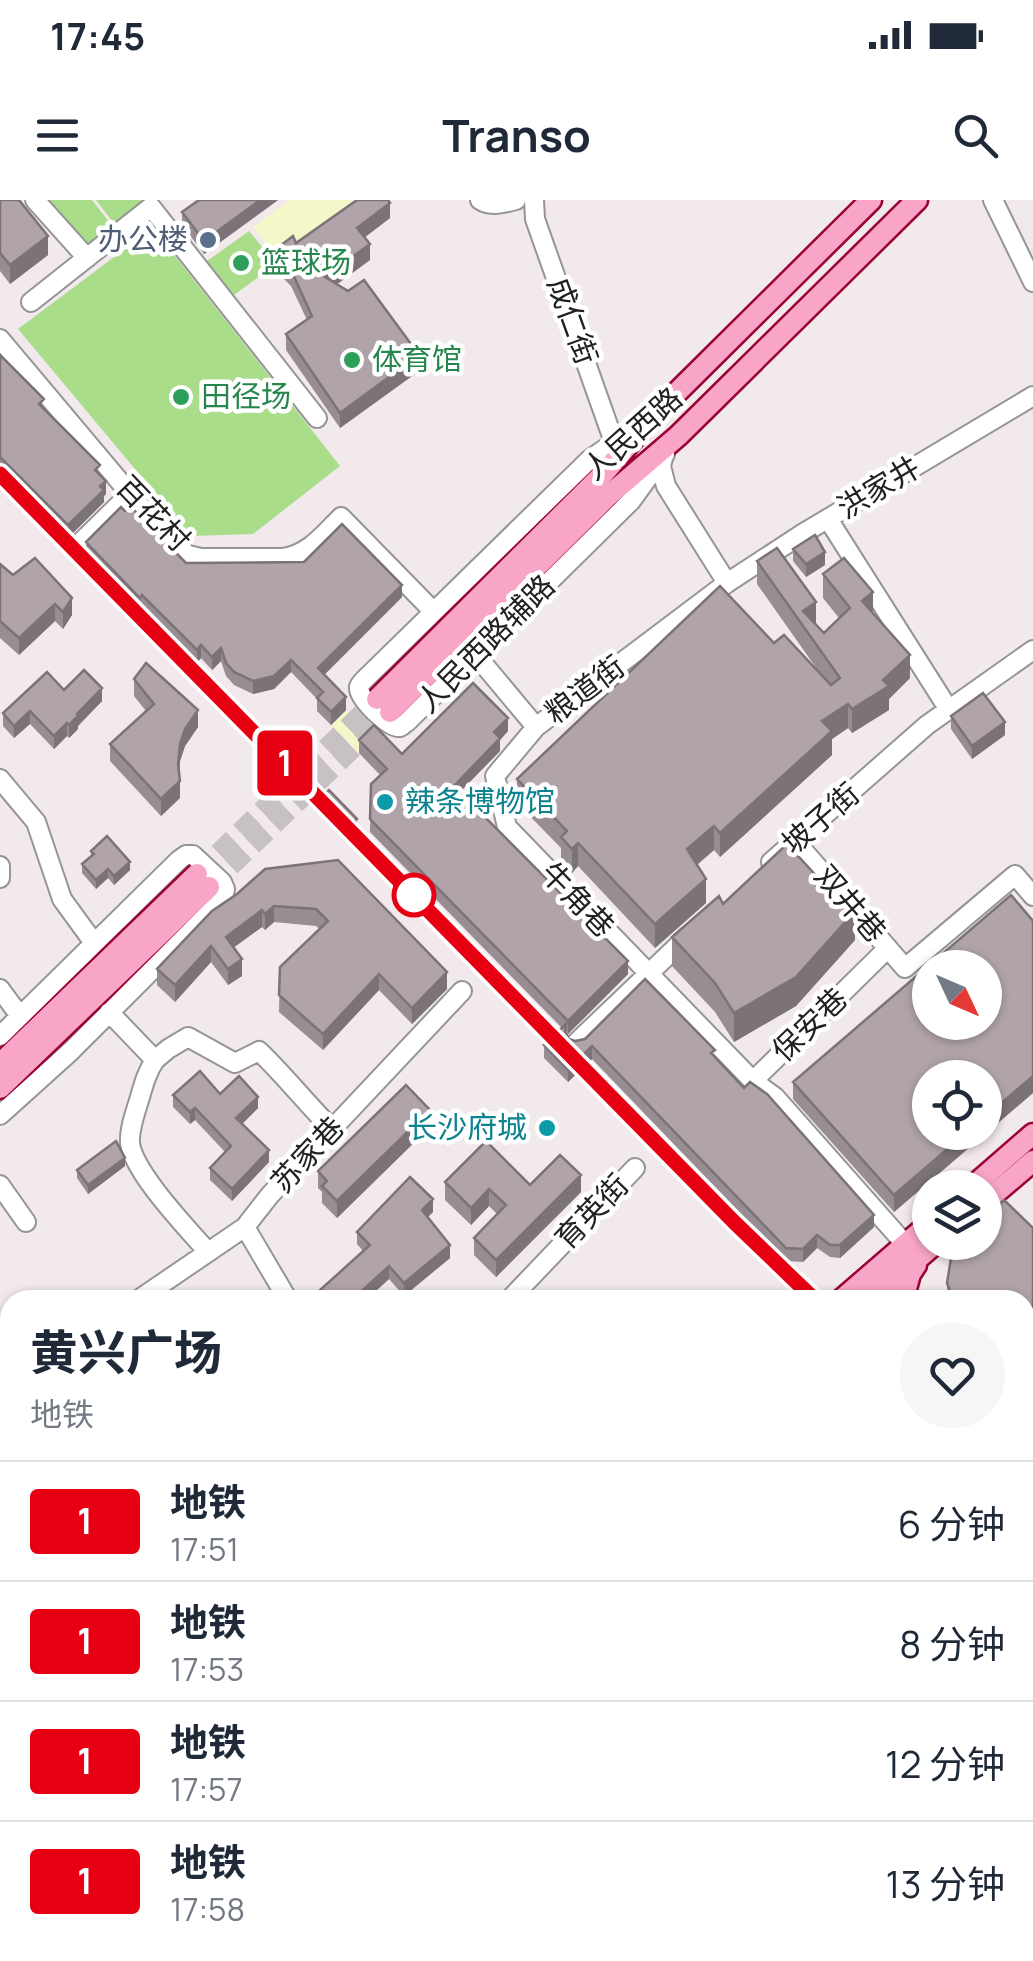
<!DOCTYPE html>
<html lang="zh">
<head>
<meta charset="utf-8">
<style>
  body { margin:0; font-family:Manrope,"Noto Sans SC",sans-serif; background:#f6f6f7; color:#1f2937; height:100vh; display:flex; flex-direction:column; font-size:38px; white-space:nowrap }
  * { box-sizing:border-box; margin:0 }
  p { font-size:32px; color:#747a83 }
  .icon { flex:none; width:55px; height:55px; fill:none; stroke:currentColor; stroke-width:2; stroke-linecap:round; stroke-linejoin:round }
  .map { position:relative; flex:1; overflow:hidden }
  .panel { position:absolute; left:0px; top:1090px; width:1035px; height:672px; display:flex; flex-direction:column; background:#fff; border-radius:30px 30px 0 0; box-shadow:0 2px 8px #0004 }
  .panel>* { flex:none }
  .badge { padding:0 20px; border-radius:8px; font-size:35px; line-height:65px }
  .needle { width:65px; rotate:134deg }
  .tools { position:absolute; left:912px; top:750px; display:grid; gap:20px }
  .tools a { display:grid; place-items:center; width:90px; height:90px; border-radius:50%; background:#fff; box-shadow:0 2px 8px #0004; font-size:50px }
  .map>.badge { position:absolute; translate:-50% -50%; box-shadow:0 0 0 5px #fff }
  .round { display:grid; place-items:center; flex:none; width:105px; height:105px; border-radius:52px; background:#f6f6f7 }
  .overview { display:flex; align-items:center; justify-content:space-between; height:170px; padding:0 30px }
  h1 { font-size:48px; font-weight:700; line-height:75px }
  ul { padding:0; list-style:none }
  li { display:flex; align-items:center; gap:30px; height:120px; padding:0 30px; border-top:2px solid #e0e1e3 }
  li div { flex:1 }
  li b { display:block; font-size:38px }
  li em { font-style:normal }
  li .badge { min-width:110px; font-weight:700; text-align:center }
  .status { display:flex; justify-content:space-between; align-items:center; height:70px; padding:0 50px; background:#fff; direction:ltr }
  .status svg { height:28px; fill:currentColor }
  header { display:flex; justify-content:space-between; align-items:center; height:130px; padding:0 30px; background:#fff; font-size:45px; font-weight:700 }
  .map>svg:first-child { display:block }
  .park { fill:#f4f8c8 }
  .pitch { fill:#a9dd8a }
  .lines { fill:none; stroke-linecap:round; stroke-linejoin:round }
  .major-tunnel { stroke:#c7c1c3; stroke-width:20; stroke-dasharray:20 10; stroke-linecap:butt }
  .minor-casing { stroke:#959595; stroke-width:22 }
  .major-casing { stroke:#9a0434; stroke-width:25 }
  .minor { stroke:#fff; stroke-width:18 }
  .major { stroke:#f9a5c8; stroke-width:20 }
  .wall { fill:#978d92 }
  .shaded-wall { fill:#7b7377 }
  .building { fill:#b0a4aa; stroke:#7b7377; stroke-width:2.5; fill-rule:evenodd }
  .line-casing { stroke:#fff; stroke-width:22 }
  .line { stroke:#e60012; stroke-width:15 }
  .service-dot { fill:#5c6f8a; stroke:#fff; stroke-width:4 }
  .leisure-dot { fill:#2e9e5b; stroke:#fff; stroke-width:4 }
  .culture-dot { fill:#0f9aa8; stroke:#fff; stroke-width:4 }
  .stop-dot { fill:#fff; stroke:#e60012; stroke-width:5 }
  .labels { text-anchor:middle; stroke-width:9; stroke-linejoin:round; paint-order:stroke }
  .service-label { font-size:30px; fill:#4e5e75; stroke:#fff; text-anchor:end }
  .leisure-label { font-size:30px; fill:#27864d; stroke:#fff; text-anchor:start }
  .street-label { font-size:30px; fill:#212121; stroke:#fff }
  .culture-label { font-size:30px; fill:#0d838f; stroke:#fff; text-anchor:start }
</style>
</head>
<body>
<div class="status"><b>17:45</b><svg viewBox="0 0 49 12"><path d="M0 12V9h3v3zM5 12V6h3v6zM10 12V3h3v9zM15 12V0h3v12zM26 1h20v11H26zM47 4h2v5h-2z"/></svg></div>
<header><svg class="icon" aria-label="menu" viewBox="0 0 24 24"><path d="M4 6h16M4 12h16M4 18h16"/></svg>Transo<svg class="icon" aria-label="search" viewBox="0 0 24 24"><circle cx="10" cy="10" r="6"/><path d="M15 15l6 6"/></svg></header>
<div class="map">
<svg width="1033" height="1761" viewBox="0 0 1033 1761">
  <rect width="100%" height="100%" fill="#f1e9eb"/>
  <!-- park -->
  <path class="park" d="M290,0H361L279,60L253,27Z
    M346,510L374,538L359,553L331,525Z"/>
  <!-- pitch -->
  <path class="pitch" d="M39,0H92L114,28L82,52Z
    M96,0H148L116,26Z
    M153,28L340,266L253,334L191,336L18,129Z
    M249,31L276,64L234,95L207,61Z"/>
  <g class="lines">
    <!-- major-tunnel -->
    <path class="major-tunnel" d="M197,674L377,499
      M209,687L377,525"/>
    <!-- minor casing -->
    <g class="minor-casing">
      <path id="minor" d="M35,0L87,58
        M480,0C490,7 505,3 516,0
        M534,0L535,19L614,242
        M993,0L1033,82
        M31,102L151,7L317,218
        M0,139L168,339L188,355L201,358H283C309,354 323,335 341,317L433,411
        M642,223L589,260L364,480C362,482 360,484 359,487C357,497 389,529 400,527C403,526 405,523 407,522L631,301L665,254
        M663,258L661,266L666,286L727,383
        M828,319L949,510
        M77,346L130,294
        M475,454L536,527
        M0,579L36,622L62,699L94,743
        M795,641L905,768L1015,675L1033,696
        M771,662L927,525L1033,450
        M0,666V678
        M888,748L753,881L507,627L495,576L536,527L727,383L802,334L1033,196
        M0,789L20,816
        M109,812L155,860C147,872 144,883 140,897C136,911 129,928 130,943C133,972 188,1029 208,1052
        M0,836L179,660L186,655H193L222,682L225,689L223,698L218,704L71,851L0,915
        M577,842L688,736
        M155,860L168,849L188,837L235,863L259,851C285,876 307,904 332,929
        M753,881L775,897L905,1044
        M0,985L26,1022
        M245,1027L288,1100
        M138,1100L245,1027L270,995L462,791
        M509,1100L635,968
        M0,1236L10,1229
        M0,1483L10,1476
        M1025,1585L1033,1569
        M1025,1675L1033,1682
        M804,1752L813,1761
        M905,1761L913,1752"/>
    </g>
    <!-- major casing -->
    <g class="major-casing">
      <path id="major" d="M377,499L604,273L655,214L871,0
        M390,512L607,297L678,236L917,0
        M0,864L197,674
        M0,888L209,687
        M971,988L1033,934
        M985,1002L1033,961
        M841,1100L930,1023
        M870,1100L937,1042
        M903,1100L910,1074L916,1065
        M1025,1269L1033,1277
        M1025,1317L1033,1325
        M0,1593L10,1604
        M0,1629L10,1640
        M82,1752L84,1761
        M108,1752L122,1761
        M137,1752L143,1761
        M155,1761L169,1757
        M205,1761L208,1752"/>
    </g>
    <!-- minor -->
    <use href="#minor" class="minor"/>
    <!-- major -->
    <use href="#major" class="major"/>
  </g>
  <!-- wall -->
  <path class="wall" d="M0,0L48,55L10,84L0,71Z
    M278,0L204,54L182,25V12Z
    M390,18L364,38L370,60L337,84L419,171L340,228L286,150V134L307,120L291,86L272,67V52L296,43Z
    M0,155L100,275L106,294L104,296V302L68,338L0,270Z
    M86,342L186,363L402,397L324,475L346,510L331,525L317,511V499L291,472L274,489L253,494L234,485L226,476L221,461L212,470L201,458L197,463L142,408L140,411L86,355Z
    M793,349L825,365L806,377L793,361Z
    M757,361L824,433L839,418L823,398V374L873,413L910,478L889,499V510L852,533L848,528L832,539V555L720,657L714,650L697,665L706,703L655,748L578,666L572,673L561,661V648L517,603V579L774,443L819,472L757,384Z
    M0,364L13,375L72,415L63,429L55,421L19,455L0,438Z
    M134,479L198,527L185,546L180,561V598L161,616L110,561V544L146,511L134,496Z
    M64,490L102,501L78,526V529L69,538L67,536L54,549L30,524L14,538L3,526V513Z
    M951,516L1005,535L972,559L951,529Z
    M508,531L500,540V551L460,592L628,774L568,834L566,832L569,839L575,841L715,857L874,1027L840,1058L830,1057L817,1048L803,1062L786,1061L592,859L568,882L544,858V845L562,828L370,632L371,584L380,575L359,553V540L402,554Z
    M320,599L357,627L347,636L320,608Z
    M91,651L130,670L114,685L108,678L96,689L82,673V664L91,656Z
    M265,669L447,789L412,824L379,790L323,850L279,812L280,767L320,729L316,726L274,722L265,730L262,727L233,748L242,776L228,785L211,762L175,802L157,785V769Z
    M723,704L855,740L796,806L734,842L715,812L672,766V737Z
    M1033,721V893L894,1012L793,899V882Z
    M220,894L258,908L242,924L269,962L232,1001L210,980V968L225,952L195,920L190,924L173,907V895Z
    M430,927L337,1018L322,1003V992L318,988V971Z
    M125,966L88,994L77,978V970Z
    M445,982L530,985L581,992L496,1077L474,1055V1038L497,1014L489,1006L471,1025L445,1000Z
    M433,1012L428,1017L450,1058L404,1096L389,1079L366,1100H309L363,1051L357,1044V1032Z
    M1033,1028V1216L1025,1208V1100H947V1083Z
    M1033,1626V1665L1030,1658V1641Z
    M822,1752H878L870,1761H832Z"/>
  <!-- shaded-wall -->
  <path class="shaded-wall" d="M260,0H278L204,54V41Z
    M390,3V18L357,43V28Z
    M48,36V55L10,84V65Z
    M370,44V60L325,93V77Z
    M419,155V171L340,228V213Z
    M106,281V294L104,296V302L68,338V325Z
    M825,352V365L806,377V364Z
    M402,385V397L318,481V468Z
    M873,392V416L862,401Z
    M72,398V415L63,429V412Z
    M816,402V426L803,411Z
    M55,404V421L19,455V438Z
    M201,445V458L197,463V450Z
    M221,448V461L212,470V457Z
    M910,455V478L889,499V510L852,533V509Z
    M291,460V472L274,489L253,494V481Z
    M102,488V501L78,526V529L69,538V525L77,514Z
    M346,497V510L331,525V512Z
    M848,504V528L832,539V555L720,657V633L822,521Z
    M198,510V527L185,546L180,561L178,581L180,544L185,529Z
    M30,511V524L14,538V526Z
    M508,518V531L500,540V551L454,598V586L494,532Z
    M1005,522V535L972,559V546Z
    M67,523V536L54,549V536Z
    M180,581V598L161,616V599Z
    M357,619V627L347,636V628Z
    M714,626V650L687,673V649Z
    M578,643V666L572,673V649Z
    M130,662V670L114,685V676Z
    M108,669V678L96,689V680Z
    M706,679V703L655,748V724Z
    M274,706V722L265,730V714Z
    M262,710V727L226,753V737Z
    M855,711V740L796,806L734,842V813Z
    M211,746V762L175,802V785Z
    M242,759V776L228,785V769Z
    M628,761V774L568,834V821Z
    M447,772V789L412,824V808Z
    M379,774V790L323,850V834Z
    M592,846V859L568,882V870Z
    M1033,876V893L894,1012V995L967,932H985V917Z
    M258,897V908L236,930V918Z
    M195,908V920L190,924V912Z
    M430,910V927L337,1018V1001Z
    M269,950V962L232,1001V989Z
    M125,958V966L88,994V985Z
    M581,975V992L496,1077V1060Z
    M489,989V1006L471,1025V1008Z
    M433,999V1012L422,1022V1010Z
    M874,1015V1027L840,1058V1045Z
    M817,1035V1048L803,1062V1049Z
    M450,1045V1058L404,1096V1083Z
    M389,1066V1079L366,1100H352Z
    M1033,1401V1438L1025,1452V1415Z
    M25,1752H44V1754L41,1761H13Z
    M856,1752H878L870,1761H853V1756Z"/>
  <!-- building -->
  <path class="building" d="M0,0H19L48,36L10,65L0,53Z
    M199,0H260L204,41L182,12Z
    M357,0H388L390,3L357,28L370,44L325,77L348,91L364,80L419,155L340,213L286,134L312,116L291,70L272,52L293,36L296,43Z
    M0,155L44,199L39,204L100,265L95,270L106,281L100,286L104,290L68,325L0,257Z
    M130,306L186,363L304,362L342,324L402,385L318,468L346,497L331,512L317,498L323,492L291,460L274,476L253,481L234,472L226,463L221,448L212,457L201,445L197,450L142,395L140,398L86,342L121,307L125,311Z
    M815,335L825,352L806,364L793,349Z
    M777,348L816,402L803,411L824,433L850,408L823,374L844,358L873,392L862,401L910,455L883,480L889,486L852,509L848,504L822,521L832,531L720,633L714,626L687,649L706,679L655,724L578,643L572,649L561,637L567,631L517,579L720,386L774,443L784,435L831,485L840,478L757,361Z
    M35,358L72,398L63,412L55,404L19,438L0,421V364L13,375Z
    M146,463L198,510L185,529L180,544L178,564L180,581L161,599L110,544L154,504L134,479Z
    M84,470L102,488L77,514L78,516L69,525L67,523L54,536L30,511L14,526L3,513L47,472L64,490Z
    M473,483L508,518L494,532L500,538L454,586L628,761L568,821L370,619L371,584L387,569L359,540L374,525L402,554Z
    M983,493L1005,522L972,546L951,516Z
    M329,590L357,619L347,628L320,599Z
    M107,636L130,662L114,676L108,669L96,680L82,664L94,654L91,651Z
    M787,644L823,683L855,711L796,777L734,813L715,783L672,737L719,696L723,704Z
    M338,660L447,772L412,808L379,774L323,834L279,795L280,767L328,721L316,709L274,706L265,714L262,710L226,737L242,759L228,769L211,746L175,785L157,769L212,711L237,694L265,669Z
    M1011,695L1033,721V876L985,917V878H930V932H967L894,995L793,882ZM930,768H985V822H930Z
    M645,779L715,850L711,853L744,888L750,882L767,894L874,1015L840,1045H830L817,1035L803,1049L786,1048L592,846L568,870L544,845L566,824L565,831L569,839L575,841L585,839Z
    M200,871L220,894L239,876L258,897L236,918L269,950L232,989L210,968L231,946L195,908L190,912L173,895Z
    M406,885L430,910L337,1001L322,986L327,981L318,971Z
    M116,941L125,958L88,985L77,970Z
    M486,941L530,985L560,955L581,975L496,1060L474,1038L506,1005L489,989L471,1008L445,982Z
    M410,977L433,999L422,1010L450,1045L404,1083L389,1066L352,1100H309L370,1045L357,1032Z
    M1004,1000L1033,1028V1178L1025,1170V1100H954L947,1083L951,1058L959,1045L961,1042H985V1019Z
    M1025,1378L1033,1385V1401L1025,1415Z
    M1033,1626V1648L1030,1641Z
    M0,1669L8,1682L10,1681V1752H25L13,1761H0Z
    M268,1752H770L776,1761H260Z"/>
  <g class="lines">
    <!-- line casing -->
    <g class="line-casing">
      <path id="line" d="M0,274L734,1022L815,1100"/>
    </g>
    <!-- line -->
    <use href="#line" class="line"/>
  </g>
  <!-- markers -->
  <circle class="service-dot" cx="208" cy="40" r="10"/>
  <g class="leisure-dot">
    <circle cx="241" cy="63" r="10"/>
    <circle cx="352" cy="160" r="10"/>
    <circle cx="181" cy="197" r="10"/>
  </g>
  <g class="culture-dot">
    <circle cx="385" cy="602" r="10"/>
    <circle cx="547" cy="928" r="10"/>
  </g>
  <circle class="stop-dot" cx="414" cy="695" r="20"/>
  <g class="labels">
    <!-- service labels -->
    <g class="service-label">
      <text x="188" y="50">办公楼</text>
    </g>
    <!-- leisure labels -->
    <g class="leisure-label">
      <text x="261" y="73">篮球场</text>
      <text x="372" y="170">体育馆</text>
      <text x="201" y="207">田径场</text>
    </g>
    <!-- street labels -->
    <g class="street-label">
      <text transform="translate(572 121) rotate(70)" y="10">成仁街</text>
      <text transform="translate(633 234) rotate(-42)" y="10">人民西路</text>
      <text transform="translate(879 288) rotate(-31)" y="10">洪家井</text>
      <text transform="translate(153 314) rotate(46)" y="10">百花村</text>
      <text transform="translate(486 444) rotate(-45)" y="10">人民西路辅路</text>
      <text transform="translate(585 490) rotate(-37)" y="10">粮道街</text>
      <text transform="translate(821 619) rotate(-41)" y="10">坡子街</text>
      <text transform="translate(577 700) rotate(46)" y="10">牛角巷</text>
      <text transform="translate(850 704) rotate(49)" y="10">双井巷</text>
      <text transform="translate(810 825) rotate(-44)" y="10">保安巷</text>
      <text transform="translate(308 955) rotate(-47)" y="10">苏家巷</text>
      <text transform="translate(592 1012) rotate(-46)" y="10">育英街</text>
    </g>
    <!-- culture labels -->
    <g class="culture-label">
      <text x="405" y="612">辣条博物馆</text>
      <text x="527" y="938" text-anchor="end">长沙府城</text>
    </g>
  </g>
</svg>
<div class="tools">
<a><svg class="needle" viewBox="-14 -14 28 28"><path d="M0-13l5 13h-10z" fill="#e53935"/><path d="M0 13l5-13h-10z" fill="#747a83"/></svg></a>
<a><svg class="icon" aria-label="locate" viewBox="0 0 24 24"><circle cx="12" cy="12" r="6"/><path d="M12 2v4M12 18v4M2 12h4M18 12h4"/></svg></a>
<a><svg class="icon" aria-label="layers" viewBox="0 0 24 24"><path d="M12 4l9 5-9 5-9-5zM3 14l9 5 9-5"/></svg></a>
</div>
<b class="badge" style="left:285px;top:563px;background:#e60012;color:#fff">1</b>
<section class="panel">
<div class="overview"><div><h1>黄兴广场</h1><p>地铁</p></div><a class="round"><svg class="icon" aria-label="heart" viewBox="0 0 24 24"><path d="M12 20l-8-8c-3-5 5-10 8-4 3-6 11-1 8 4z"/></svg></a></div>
<ul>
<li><span class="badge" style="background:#e60012;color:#fff">1</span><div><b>地铁</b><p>17:51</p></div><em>6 分钟</em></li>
<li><span class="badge" style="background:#e60012;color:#fff">1</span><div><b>地铁</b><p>17:53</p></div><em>8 分钟</em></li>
<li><span class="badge" style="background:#e60012;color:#fff">1</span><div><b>地铁</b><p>17:57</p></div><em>12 分钟</em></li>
<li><span class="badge" style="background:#e60012;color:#fff">1</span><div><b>地铁</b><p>17:58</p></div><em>13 分钟</em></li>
</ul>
</section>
</div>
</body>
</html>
